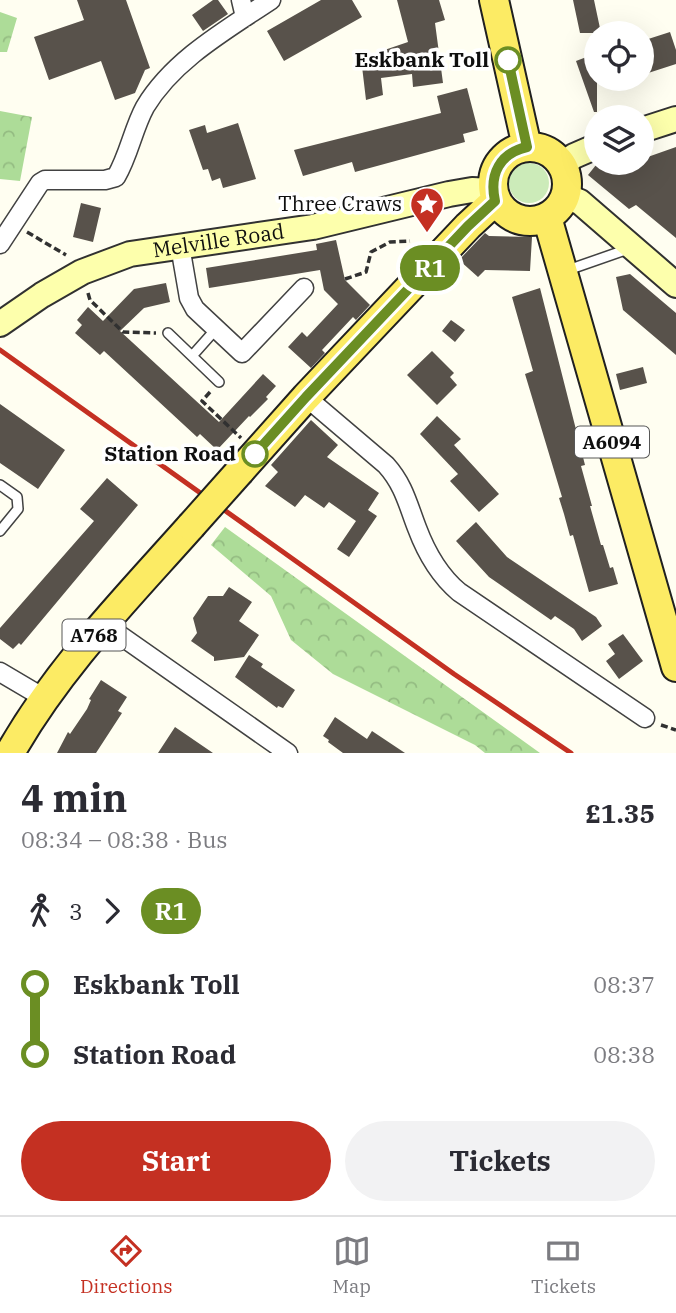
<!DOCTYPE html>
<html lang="en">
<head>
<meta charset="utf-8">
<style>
  body { margin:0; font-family:"IBM Plex Serif",serif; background:#f2f2f3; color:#2b2b33; height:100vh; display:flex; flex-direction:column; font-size:26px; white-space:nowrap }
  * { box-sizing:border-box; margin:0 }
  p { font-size:23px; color:#7c7c81 }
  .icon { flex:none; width:38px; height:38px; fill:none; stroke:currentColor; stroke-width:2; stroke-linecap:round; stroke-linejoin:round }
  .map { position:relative; height:753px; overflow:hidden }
  .details { display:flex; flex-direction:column; background:#fff; flex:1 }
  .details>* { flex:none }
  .badge { padding:0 14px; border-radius:23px; font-size:24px; line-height:46px }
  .controls { position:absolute; left:584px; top:21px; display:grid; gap:14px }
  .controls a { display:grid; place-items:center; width:70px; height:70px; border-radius:50%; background:#fff; box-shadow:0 7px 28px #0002; font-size:35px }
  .map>.badge { position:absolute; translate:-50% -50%; box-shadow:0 0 0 4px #fff }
  .legs { display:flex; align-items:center; gap:10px; height:77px; padding:0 21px; font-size:23px }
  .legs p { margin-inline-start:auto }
  .summary { display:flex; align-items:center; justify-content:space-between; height:119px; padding:0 21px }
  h1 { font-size:38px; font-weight:700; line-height:52px }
  .button { display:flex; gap:14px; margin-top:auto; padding:14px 21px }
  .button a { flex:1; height:80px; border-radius:42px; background:#c43022; color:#fff; font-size:28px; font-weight:700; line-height:80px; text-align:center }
  .button a+a { background:#f2f2f3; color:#2b2b33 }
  ul { padding:0 21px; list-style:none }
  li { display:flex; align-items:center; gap:24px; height:70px; font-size:26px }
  li i { display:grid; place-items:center; width:10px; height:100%; margin:0 9px; background:currentColor }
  li i::after { content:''; width:18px; height:18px; margin:-9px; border:5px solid; border-radius:50%; background:#fff }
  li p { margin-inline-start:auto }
  li:first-child i { background:linear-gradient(#0000 50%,currentColor 0) }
  li:last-child i { background:linear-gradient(currentColor 50%,#0000 0) }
  .tabs { display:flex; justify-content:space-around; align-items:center; height:98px; border-top:2px solid #e1e1e2; background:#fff; font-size:19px; color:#7c7c81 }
  .tabs a { display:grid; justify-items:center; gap:4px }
  .tabs .on { color:#c43022 }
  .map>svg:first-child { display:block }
  .grass { fill:#ccebb9 }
  .forest { fill:url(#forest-crowns) }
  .building { fill:#58524b }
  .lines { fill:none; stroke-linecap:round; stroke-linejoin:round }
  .lane-casing { stroke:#424242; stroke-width:12 }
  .street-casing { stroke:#424242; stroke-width:21 }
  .secondary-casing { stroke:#313131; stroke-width:28 }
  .primary-casing { stroke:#202020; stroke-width:32 }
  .path { stroke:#313131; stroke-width:3.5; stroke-dasharray:7 3.5; stroke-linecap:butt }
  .lane { stroke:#fff; stroke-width:9 }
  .street { stroke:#fff; stroke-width:18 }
  .secondary { stroke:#fdffac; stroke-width:24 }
  .primary { stroke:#fceb64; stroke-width:28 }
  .rail { stroke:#c43022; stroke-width:5 }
  .primary-bridge-casing { stroke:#202020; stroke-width:32; stroke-linecap:butt }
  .primary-bridge { stroke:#fceb64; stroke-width:28 }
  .line-1-casing { stroke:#fff; stroke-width:16 }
  .line-1 { stroke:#6b8e23; stroke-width:10 }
  .stop-1-dot { fill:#fff; stroke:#6b8e23; stroke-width:3.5 }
  .labels { text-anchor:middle; stroke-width:7; stroke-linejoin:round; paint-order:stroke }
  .shield { fill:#fff; stroke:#575757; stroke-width:2 }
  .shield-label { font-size:19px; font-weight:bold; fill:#0f0f0f }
  .stop-label { font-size:21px; font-weight:bold; fill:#0f0f0f; stroke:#fff; text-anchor:end }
  .poi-label { font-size:21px; fill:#0f0f0f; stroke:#fff; text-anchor:end }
  .street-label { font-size:21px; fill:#0f0f0f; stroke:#fff }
</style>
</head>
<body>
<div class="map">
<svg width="676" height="753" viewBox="0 0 676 753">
  <defs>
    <pattern id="forest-crowns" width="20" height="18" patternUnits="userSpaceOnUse" patternTransform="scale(1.75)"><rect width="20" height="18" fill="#addc98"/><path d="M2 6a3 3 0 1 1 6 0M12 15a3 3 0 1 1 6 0" fill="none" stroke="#94bc82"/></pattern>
  </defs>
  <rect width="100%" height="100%" fill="#fffef1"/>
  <!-- grass -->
  <path class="grass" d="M509 183a20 20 0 1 1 40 0a20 20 0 1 1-40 0Z"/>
  <!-- forest -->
  <path class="forest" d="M0,12L17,18L7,52H0Z
    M0,111L32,117L20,181L0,179Z
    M225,527L540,753H485L475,745L333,674L291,640L271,596L211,545Z"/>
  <!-- building -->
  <path class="building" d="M77,0H126L150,68L145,70L135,93L115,100L101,61L49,80L34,37L84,20Z
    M213,0H218L228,14L203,31L192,15Z
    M321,0H352L362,17L284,61L267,31Z
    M397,0H439L445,20L435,23L443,83L413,87L412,74L381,78L383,95L366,100L361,58L408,42Z
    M573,0H594L601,33H580Z
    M670,32L676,50V64L642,75V41Z
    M597,53V112H594L576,61Z
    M467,88L478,130L463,134L465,142L355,172L352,162L303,176L294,150L441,113L437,96Z
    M238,123L256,179L223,188L220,178L212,181L208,169L203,170L189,130L205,125L207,133Z
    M676,147V238L636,205L629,209L588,175L596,165L603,163H642V159Z
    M81,203L101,208L93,242L73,237Z
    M485,233L489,236L532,237L530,271L485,270L478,277L459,260Z
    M336,240L345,280L370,305L356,320L353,317L322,350L325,353L311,368L288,347L302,332L307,337L338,304L324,290L320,270L209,288L206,268L317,250L316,244Z
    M630,274L676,313V355L623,310L616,277Z
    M166,283L170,302L144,308L120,331L219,422L263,374L276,386L266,397L268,399L250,417L249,416L217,450L200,434L197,437L104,351L100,355L75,333L82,325L77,320L88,307L103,321L134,289Z
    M540,288L585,465L581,466L592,506H590L601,545H603L610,568L613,567L618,584L589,592L573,535L570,536L564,514L559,498L562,497L525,374L533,371L512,297Z
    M451,320L465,330L455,342L442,331Z
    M432,351L454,373L450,377L457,385L437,405L407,375Z
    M643,367L647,383L620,390L616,374Z
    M0,404L65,450L38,489L0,463Z
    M437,416L461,439L454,445L499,494L479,512L450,481L458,474L420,434Z
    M311,420L338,445L327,457L379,493L368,510L377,516L349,557L337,549L356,521L329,502L324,508L305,495L295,507L265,486L278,472L271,465Z
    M107,478L138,505L21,645L19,643L13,649L0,639V628L94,521L80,509Z
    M476,522L507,557L596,617L602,626L582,641L574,629L555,616L551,620L489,577L456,541Z
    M229,587L252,602L239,621L259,635L244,657L214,661V657L191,641L197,633L193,618L208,596H223Z
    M623,634L643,661L619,679L606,661L615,654L608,644Z
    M249,655L263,664L261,667L295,690L283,708L278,706L277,708L235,677Z
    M101,680L127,697L118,711L122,713L96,753H57L68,732L70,734L87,709L91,700L89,699Z
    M335,717L367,739L372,731L405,753H343L328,742L329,740L323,736Z
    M175,727L213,753H158Z"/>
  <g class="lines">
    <!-- lane casing -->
    <g class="lane-casing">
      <path id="lane" d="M565,271L631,248
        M168,333L219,382
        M192,356L216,329
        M0,485L17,497L18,509L0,531"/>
    </g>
    <!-- street casing -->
    <g class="street-casing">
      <path id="street" d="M241,0L245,17
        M0,244L40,183L45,180H105L116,177C129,155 133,129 145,107C173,60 226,30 271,0
        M180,246L189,298L195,309L242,353L304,288
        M306,397L386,465C404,485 408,505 417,528C426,552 440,576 459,592L645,718
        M104,624L288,753
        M0,672L44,698"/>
    </g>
    <!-- secondary casing -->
    <g class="secondary-casing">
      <g id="secondary">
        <path d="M642,130L676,119"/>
        <path d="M562,165L574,156L597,146"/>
        <path d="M565,196L580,202L676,285"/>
        <path id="s1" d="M0,324L42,295L82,272L130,254L313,227L449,194L472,190L493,191"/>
      </g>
    </g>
    <!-- primary casing -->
    <g class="primary-casing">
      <path id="primary" d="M494,0L527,147
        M493 184a37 37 0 1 1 74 0a37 37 0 1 1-74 0Z
        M547,217L676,667
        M240,471L306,397L468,226L495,201
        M10,753C58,668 126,599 191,526"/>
    </g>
    <!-- path -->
    <path class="path" d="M27,232L66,255
      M345,279L366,272L371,252L390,242L410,241
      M88,293L90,300L123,332L156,333
      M210,392L202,401L241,438
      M661,725L676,730"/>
    <!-- lane -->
    <use href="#lane" class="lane"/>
    <!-- street -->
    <use href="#street" class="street"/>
    <!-- secondary -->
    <use href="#secondary" class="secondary"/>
    <!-- primary -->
    <use href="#primary" class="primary"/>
    <!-- rail -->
    <path class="rail" d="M0,350L454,674L571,753"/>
    <!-- primary-bridge casing -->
    <g class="primary-bridge-casing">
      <path id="primary-bridge" d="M191,526L240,471"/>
    </g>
    <!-- primary-bridge -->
    <use href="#primary-bridge" class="primary-bridge"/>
  </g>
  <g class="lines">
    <!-- line-1 casing -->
    <g class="line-1-casing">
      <path id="line-1" d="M255,454L306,397L468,226L495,201C489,174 500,153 527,147L508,60"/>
    </g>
    <!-- line-1 -->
    <use href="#line-1" class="line-1"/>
  </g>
  <!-- icons -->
  <defs>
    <g id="sight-pin" transform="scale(1.75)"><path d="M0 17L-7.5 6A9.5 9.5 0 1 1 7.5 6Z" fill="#c43022" stroke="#fff"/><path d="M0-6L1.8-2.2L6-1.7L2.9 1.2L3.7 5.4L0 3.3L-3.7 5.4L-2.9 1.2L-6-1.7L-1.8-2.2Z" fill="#fff"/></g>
  </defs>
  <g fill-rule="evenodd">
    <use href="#sight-pin" x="427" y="204"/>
  </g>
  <!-- markers -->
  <g class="stop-1-dot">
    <circle cx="508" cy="60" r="12"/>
    <circle cx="255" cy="454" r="12"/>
  </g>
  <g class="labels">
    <!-- shield labels -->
    <g class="shield">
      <rect x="575" y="426.5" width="74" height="31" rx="5"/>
      <rect x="62.5" y="619.5" width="63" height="31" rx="5"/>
    </g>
    <g class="shield-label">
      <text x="612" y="449">A6094</text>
      <text x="94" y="642">A768</text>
    </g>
    <!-- stop labels -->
    <g class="stop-label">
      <text x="489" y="67">Eskbank Toll</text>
      <text x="236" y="461">Station Road</text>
    </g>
    <!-- poi labels -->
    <g class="poi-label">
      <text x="402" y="211">Three Craws</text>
    </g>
    <!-- street labels -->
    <g class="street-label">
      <text dy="7" stroke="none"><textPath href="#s1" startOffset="238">Melville Road</textPath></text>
    </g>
  </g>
</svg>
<div class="controls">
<a><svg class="icon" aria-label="locate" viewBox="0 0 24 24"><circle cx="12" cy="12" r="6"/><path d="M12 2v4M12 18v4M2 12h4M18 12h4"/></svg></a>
<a><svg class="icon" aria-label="layers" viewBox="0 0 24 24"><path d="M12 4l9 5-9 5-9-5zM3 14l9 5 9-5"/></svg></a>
</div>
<b class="badge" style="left:430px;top:268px;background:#6b8e23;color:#fff">R1</b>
</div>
<section class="details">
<div class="summary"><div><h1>4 min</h1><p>08:34 – 08:38 · Bus</p></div><b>£1.35</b></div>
<div class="legs"><svg class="icon" aria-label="walk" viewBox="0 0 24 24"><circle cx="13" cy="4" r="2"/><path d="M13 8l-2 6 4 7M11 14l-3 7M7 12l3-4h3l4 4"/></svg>3<svg class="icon" aria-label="forward" viewBox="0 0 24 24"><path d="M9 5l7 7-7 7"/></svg><b class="badge" style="background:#6b8e23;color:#fff">R1</b></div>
<ul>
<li><i style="color:#6b8e23"></i><b>Eskbank Toll</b><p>08:37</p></li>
<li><i style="color:#6b8e23"></i><b>Station Road</b><p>08:38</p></li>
</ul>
<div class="button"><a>Start</a><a>Tickets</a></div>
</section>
<nav class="tabs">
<a class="on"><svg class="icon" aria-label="directions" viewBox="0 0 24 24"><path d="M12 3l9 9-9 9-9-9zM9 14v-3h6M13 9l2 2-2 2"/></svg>Directions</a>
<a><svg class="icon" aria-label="map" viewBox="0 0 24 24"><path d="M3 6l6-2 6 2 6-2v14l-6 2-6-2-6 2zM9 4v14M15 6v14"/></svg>Map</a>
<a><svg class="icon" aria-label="tickets" viewBox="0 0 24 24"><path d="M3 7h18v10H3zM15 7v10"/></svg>Tickets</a>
</nav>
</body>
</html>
